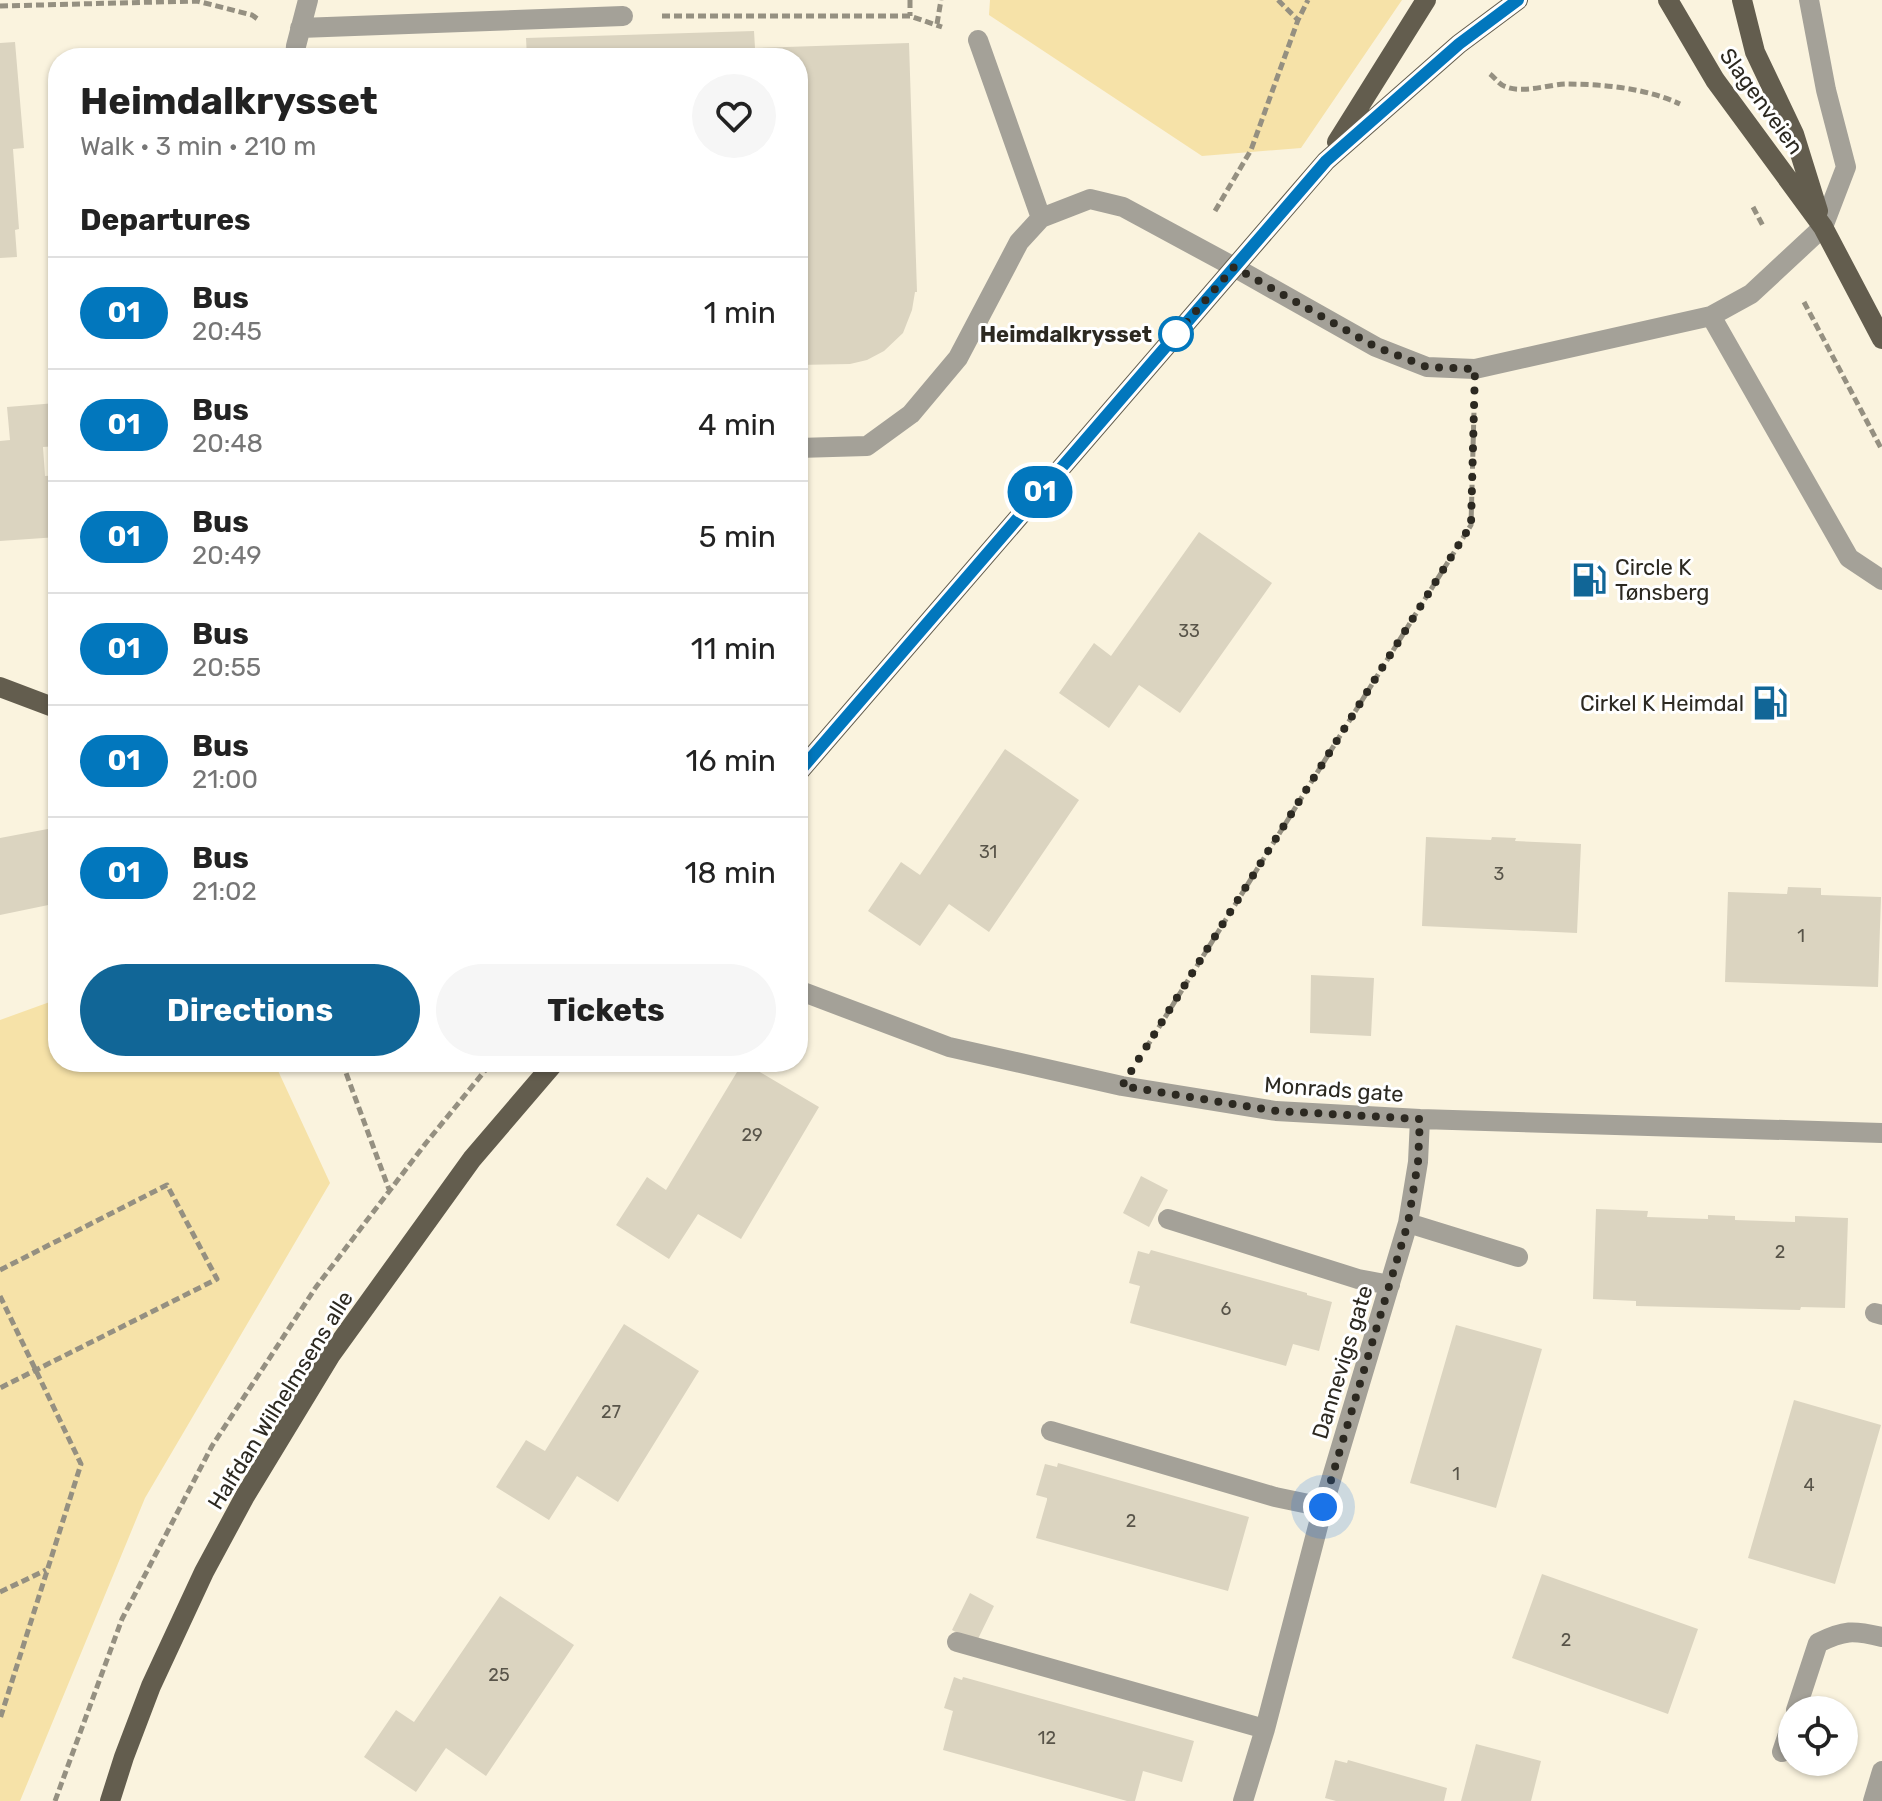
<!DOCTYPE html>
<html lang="en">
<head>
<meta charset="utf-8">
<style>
  body { margin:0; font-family:Rubik,sans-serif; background:#f6f6f6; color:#222; height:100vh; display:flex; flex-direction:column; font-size:30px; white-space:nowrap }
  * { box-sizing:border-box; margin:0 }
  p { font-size:26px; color:#767676 }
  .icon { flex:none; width:44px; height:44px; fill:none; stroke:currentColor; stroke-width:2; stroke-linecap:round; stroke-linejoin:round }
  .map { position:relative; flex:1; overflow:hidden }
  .side { position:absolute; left:48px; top:48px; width:760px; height:1024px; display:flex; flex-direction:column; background:#fff; border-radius:32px; box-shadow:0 2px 6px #0004 }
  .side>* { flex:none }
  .badge { padding:0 16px; border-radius:26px; font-size:28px; line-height:52px }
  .controls { position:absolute; left:1778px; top:1696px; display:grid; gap:16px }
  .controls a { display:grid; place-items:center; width:80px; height:80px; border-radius:50%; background:#fff; box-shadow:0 2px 6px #0004; font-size:40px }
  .you { position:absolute; width:40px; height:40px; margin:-20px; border:6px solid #fff; border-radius:50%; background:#1a73e8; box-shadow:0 0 0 12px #1a73e833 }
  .map>.badge { position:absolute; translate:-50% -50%; box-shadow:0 0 0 4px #fff }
  h2 { padding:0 32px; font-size:30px; line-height:72px }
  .round { display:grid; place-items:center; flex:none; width:84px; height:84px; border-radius:42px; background:#f6f6f6 }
  .summary { display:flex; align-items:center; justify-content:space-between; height:136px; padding:0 32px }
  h1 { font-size:38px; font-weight:700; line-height:60px }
  .cta { display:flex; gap:16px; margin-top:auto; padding:16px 32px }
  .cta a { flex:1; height:92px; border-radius:48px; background:#116697; color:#fff; font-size:32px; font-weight:700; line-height:92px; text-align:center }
  .cta a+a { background:#f6f6f6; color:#222 }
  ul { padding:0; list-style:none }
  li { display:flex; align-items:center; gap:24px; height:112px; padding:0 32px; border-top:2px solid #e0e0e0 }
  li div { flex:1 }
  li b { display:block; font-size:30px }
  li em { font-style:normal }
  li .badge { min-width:88px; font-weight:700; text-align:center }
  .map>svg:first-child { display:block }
  .green { fill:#f6e2a8 }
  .building { fill:#dbd4c0 }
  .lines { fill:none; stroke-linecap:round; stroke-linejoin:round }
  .path { stroke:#959081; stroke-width:5; stroke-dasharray:8 4; stroke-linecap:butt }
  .minor { stroke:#a4a198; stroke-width:20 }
  .major { stroke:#635d4e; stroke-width:20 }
  .line-casing { stroke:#fff; stroke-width:18 }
  .line { stroke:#0277bd; stroke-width:12 }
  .walk { stroke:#2c2921; stroke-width:8; stroke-dasharray:0 14.4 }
  .stop-dot { fill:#fff; stroke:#0277bd; stroke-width:4 }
  .labels { text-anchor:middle; stroke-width:6; stroke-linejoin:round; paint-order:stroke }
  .number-label { font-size:18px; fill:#585449 }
  .street-label { font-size:22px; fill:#2c2921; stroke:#fff }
  .stop-label { font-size:22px; font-weight:bold; fill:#2c2921; stroke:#fff; text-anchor:end }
  .poi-label { font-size:22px; fill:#2c2921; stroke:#fff; text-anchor:start }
</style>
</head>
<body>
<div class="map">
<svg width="1882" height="1801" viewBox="0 0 1882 1801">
  <rect width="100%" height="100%" fill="#faf3de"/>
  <!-- green -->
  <path class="green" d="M990,0H1402L1301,148L1202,156L989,15Z
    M58,999V1062H274L330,1183L145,1498L20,1801H0V1020Z"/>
  <!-- building -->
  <path class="building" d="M754,31L755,48L909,43L917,292H915L912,310L903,333L884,351L867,360L850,364L798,365V58H527L526,38Z
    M15,42L24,148L13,149L19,229L15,230L17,257L0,258V43Z
    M56,403L58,446L43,447L45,476L58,475V537L0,541V441L10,440L7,407Z
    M1199,532L1272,583L1180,713L1139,685L1109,728L1059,693L1094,643L1111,656Z
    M1005,749L1079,800L989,932L949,904L920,946L868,911L901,862L920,875Z
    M53,828L56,844H58V903L0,915V838Z
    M1426,837L1491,840L1492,837L1516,838L1515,841L1581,844L1577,933L1422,926Z
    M1788,887L1821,888V895L1881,897L1878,987L1725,982L1728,892L1787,894Z
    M1311,975L1374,978L1371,1036L1310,1033Z
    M743,1062L819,1107L741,1239L698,1214L669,1259L616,1225L647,1177L666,1190Z
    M1141,1176L1168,1190L1149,1227L1123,1213Z
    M1596,1209L1648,1211L1647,1217L1708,1219V1215L1735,1216V1220L1795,1222V1216L1848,1218L1845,1308L1801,1307L1800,1310L1636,1306V1301L1593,1299Z
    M1151,1250L1307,1293V1295L1332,1302L1319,1351L1293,1344L1286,1366L1130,1323L1140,1286L1129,1283L1138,1251L1149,1254Z
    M624,1324L699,1371L618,1502L577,1476L549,1520L496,1487L526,1440L545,1451Z
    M1456,1325L1542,1349L1496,1508L1410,1483Z
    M1794,1400L1881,1425L1835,1584L1748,1558Z
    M1058,1463L1249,1517L1228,1591L1036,1538L1047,1500V1498L1036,1495L1045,1464L1057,1467Z
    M1542,1574L1698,1629L1668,1714L1512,1658Z
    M970,1593L994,1606L976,1643L952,1630Z
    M500,1596L574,1645L486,1776L446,1748L416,1792L364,1757L396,1710L414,1722Z
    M954,1677L962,1680L963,1677L1194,1741L1182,1782L1143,1771L1135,1801H1127L943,1750L953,1711L944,1708Z
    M1476,1744L1541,1761L1531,1801H1461Z
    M1335,1760L1347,1763L1348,1760L1447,1788L1444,1801H1336L1325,1798Z"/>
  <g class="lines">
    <!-- path -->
    <path class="path" d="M910,0V16
      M1278,0L1298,20
      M0,6L197,1L252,15L259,20
      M662,16H910L942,27
      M937,24L941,0
      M1490,74C1494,77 1499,84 1504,86C1521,94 1547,85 1565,84C1602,84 1646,88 1680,104
      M1753,207L1763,226
      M1215,211L1251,150L1298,20L1308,0
      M1804,302L1882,450
      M1146,1048L1471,525L1474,411
      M342,1062L390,1192
      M0,1270L167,1185L217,1279L0,1388
      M0,1296L81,1464L0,1719
      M0,1592L46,1570
      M55,1801L122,1619L212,1446L316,1287L426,1143L492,1062"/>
    <!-- minor -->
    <path class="minor" d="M300,28L623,16
      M978,40L1041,218
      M295,58L296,46L308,0
      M1711,316L1849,558L1882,580
      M798,448L867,446L911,414L958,358L1019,242L1041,218L1090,199L1123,207L1234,267L1376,347L1427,367L1475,369L1711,316L1751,294L1823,227L1846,167L1826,90L1809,0
      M798,990L949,1047L1122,1086L1276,1111L1420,1119L1882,1133
      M1168,1219L1358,1279L1390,1285
      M1408,1223L1518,1257
      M1875,1313L1882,1315
      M1051,1431L1275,1497L1323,1507
      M957,1642L1265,1729
      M1796,1710L1818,1643C1844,1630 1853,1630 1882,1637
      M1782,1752L1792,1722
      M1243,1801L1265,1729L1323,1507L1408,1223L1418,1162L1420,1119
      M1873,1801L1882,1771"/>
    <!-- major -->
    <path class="major" d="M1668,0L1715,80L1823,227L1882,339
      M1742,0L1755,52L1794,134L1818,211
      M1337,142L1426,0
      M0,687L58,709
      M798,773L1326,161L1459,44L1518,0
      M110,1801L124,1757L151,1686L204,1572L245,1496L330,1356L472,1159L555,1062"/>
  </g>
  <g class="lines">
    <!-- line casing -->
    <g class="line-casing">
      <path id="line" d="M798,773L1326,161L1459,44L1518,0"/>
    </g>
    <!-- line -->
    <use href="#line" class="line"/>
    <!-- walk -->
    <path class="walk" d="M1176,334L1172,339L1234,267L1376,347L1427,367L1475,369L1471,525L1122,1086L1276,1111L1420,1119L1418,1162L1408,1223L1323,1507"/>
  </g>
  <!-- icons -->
  <defs>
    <g id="fuel-bare" transform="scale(2.76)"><path d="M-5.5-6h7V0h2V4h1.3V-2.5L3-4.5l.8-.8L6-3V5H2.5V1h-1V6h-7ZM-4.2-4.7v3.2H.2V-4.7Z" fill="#116697" stroke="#fff" stroke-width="2.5" paint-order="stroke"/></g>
  </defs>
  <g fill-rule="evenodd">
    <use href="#fuel-bare" x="1589" y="580"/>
    <use href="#fuel-bare" x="1770" y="703"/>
  </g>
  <!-- markers -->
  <circle class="stop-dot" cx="1176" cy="334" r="16"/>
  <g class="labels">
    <!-- number labels -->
    <g class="number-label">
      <text x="1189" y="637">33</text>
      <text x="988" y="858">31</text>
      <text x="1499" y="880">3</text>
      <text x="1801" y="942">1</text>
      <text x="752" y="1141">29</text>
      <text x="1780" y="1258">2</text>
      <text x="1226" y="1315">6</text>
      <text x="611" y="1418">27</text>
      <text x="1456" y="1480">1</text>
      <text x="1809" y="1491">4</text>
      <text x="1131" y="1527">2</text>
      <text x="1566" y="1646">2</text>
      <text x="499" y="1681">25</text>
      <text x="1047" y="1744">12</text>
    </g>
    <!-- street labels -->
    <g class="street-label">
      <text transform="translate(1762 101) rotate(54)" y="8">Slagenveien</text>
      <text transform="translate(1334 1089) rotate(4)" y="8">Monrads gate</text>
      <text transform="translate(1342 1362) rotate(-73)" y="8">Dannevigs gate</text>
      <text transform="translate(280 1400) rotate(-58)" y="8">Halfdan Wilhelmsens alle</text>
    </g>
    <!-- stop labels -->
    <g class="stop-label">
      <text x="1152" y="342">Heimdalkrysset</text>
    </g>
    <!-- poi labels -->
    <g class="poi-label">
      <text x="1615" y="575">Circle K<tspan x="1615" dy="25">Tønsberg</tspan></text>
      <text x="1744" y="711" text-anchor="end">Cirkel K Heimdal</text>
    </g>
  </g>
</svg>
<div class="controls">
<a><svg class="icon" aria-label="locate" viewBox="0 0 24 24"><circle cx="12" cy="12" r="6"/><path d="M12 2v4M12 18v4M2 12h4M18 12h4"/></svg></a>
</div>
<div class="you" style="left:1323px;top:1507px"></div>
<b class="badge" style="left:1040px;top:492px;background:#0277bd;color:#fff">01</b>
<section class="side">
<div class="summary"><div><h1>Heimdalkrysset</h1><p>Walk · 3 min · 210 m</p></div><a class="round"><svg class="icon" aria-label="heart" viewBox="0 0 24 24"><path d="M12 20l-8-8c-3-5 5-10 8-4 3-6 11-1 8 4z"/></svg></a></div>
<h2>Departures</h2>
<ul>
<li><span class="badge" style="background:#0277bd;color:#fff">01</span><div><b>Bus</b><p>20:45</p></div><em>1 min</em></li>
<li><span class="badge" style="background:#0277bd;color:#fff">01</span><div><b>Bus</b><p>20:48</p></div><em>4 min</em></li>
<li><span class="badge" style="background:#0277bd;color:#fff">01</span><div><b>Bus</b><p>20:49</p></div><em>5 min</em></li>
<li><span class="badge" style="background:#0277bd;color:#fff">01</span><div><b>Bus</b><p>20:55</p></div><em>11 min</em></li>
<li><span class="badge" style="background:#0277bd;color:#fff">01</span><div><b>Bus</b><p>21:00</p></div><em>16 min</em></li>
<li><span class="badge" style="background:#0277bd;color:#fff">01</span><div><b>Bus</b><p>21:02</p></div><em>18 min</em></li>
</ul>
<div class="cta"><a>Directions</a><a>Tickets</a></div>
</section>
</div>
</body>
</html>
